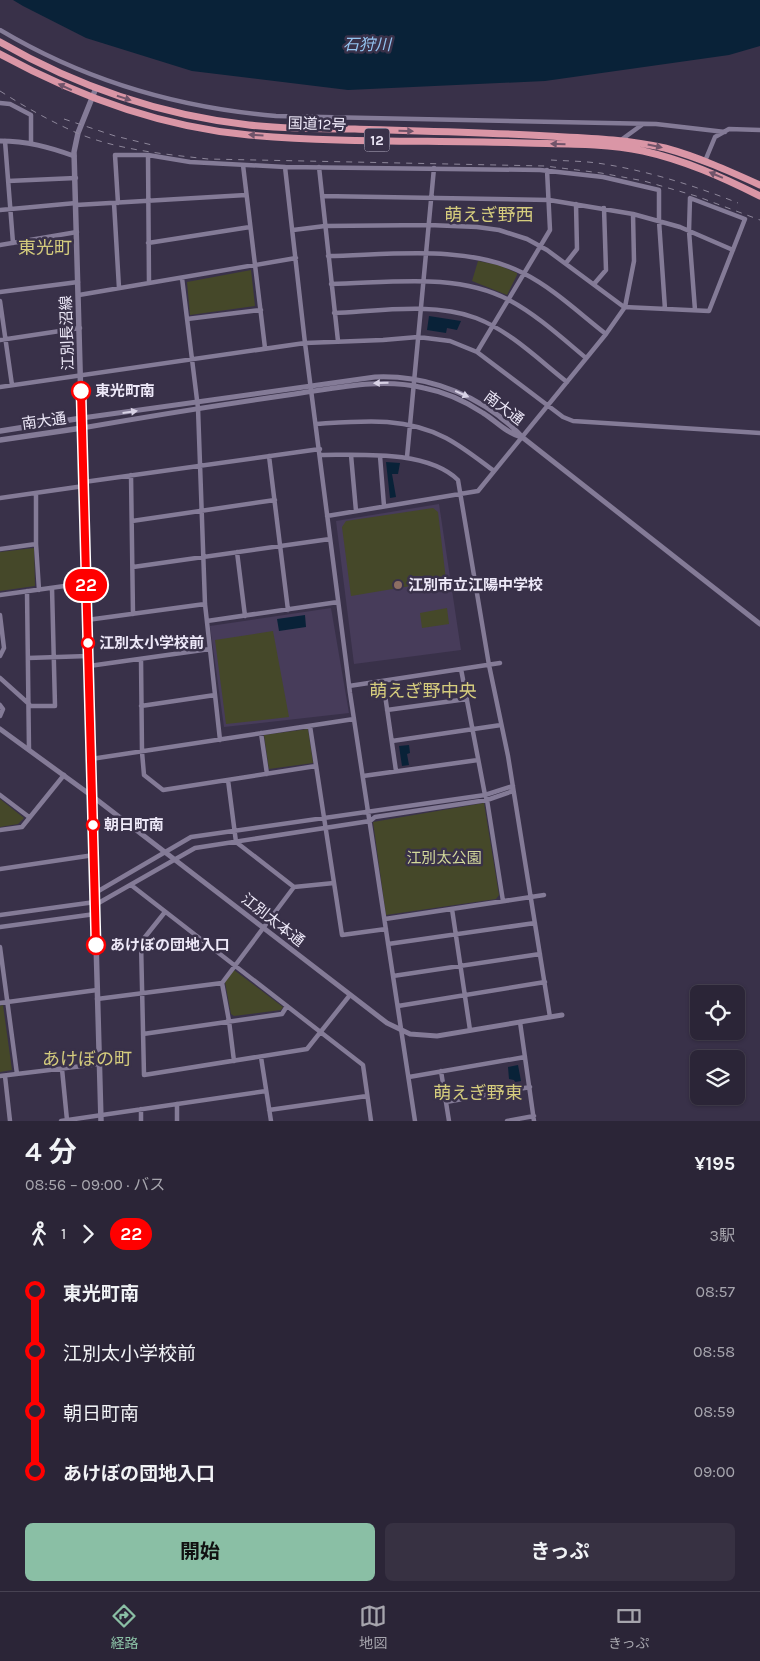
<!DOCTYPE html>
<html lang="ja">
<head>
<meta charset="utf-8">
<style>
  body { margin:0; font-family:Karla,"Noto Sans JP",sans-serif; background:#373142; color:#f1f3f6; height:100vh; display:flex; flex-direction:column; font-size:19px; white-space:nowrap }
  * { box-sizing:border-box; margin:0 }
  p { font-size:16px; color:#a6a5ad }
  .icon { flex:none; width:28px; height:28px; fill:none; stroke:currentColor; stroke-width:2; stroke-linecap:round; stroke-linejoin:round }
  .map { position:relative; height:1121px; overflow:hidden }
  .sheet { display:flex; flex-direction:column; background:#2b2537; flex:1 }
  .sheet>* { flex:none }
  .badge { padding:0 10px; border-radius:16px; font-size:18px; line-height:32px }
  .fabs { position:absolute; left:690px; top:985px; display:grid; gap:10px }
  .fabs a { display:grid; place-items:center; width:55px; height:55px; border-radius:8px; background:#2b2537; box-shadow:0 1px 4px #0004,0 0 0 1px #474252; font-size:25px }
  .map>.badge { position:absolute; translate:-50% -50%; box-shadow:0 0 0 2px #fff }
  .legs { display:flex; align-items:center; gap:8px; height:55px; padding:0 25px; font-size:16px }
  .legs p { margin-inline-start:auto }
  .summary { display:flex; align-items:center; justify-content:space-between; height:85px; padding:0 25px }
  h1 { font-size:28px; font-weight:700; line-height:38px }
  .primary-button { display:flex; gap:10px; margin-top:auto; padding:10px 25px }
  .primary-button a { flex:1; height:58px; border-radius:8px; background:#8abfa5; color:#111; font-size:20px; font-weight:700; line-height:58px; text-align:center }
  .primary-button a+a { background:#373142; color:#f1f3f6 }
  ul { padding:0 25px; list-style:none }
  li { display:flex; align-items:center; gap:18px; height:60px; font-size:19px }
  li i { display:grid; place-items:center; width:8px; height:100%; margin:0 6px; background:currentColor }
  li i::after { content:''; width:12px; height:12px; margin:-6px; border:4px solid; border-radius:50%; background:#2b2537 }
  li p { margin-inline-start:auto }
  li:first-child i { background:linear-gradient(#0000 50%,currentColor 0) }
  li:last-child i { background:linear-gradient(currentColor 50%,#0000 0) }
  .tab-bar { display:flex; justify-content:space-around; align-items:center; height:70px; border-top:1px solid #474252; background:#2b2537; font-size:14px; color:#a6a5ad }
  .tab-bar a { display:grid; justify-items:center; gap:2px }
  .tab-bar .active { color:#8abfa5 }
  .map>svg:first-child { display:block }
  .built { fill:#473c5a }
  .green { fill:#454829 }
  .water { fill:#092238 }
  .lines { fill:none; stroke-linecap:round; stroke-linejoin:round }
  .minor { stroke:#847b97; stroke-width:4.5 }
  .tertiary { stroke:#847b97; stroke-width:5 }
  .secondary { stroke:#847b97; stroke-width:5.5 }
  .trunk { stroke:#da96a6; stroke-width:7 }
  .rail { stroke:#8d869a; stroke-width:1; stroke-dasharray:6 6; stroke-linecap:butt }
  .oneway { fill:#71546a }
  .oneway2 { fill:#d8d2e5 }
  .line-1-casing { stroke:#fff; stroke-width:11 }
  .line-1 { stroke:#f00; stroke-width:8 }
  .stop-1-dot { fill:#fff; stroke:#f00; stroke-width:2.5 }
  .education-dot { fill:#8d6e63; stroke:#393149; stroke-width:2 }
  .labels { text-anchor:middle; stroke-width:5; stroke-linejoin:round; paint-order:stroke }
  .shield { fill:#393149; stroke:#b7b1c4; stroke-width:1 }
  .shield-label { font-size:14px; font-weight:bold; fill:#ede8f8 }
  .street-label { font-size:15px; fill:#ede8f8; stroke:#393149 }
  .stop-label { font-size:15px; font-weight:bold; fill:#ede8f8; stroke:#393149; text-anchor:start }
  .poi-label { font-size:15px; font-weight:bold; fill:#ede8f8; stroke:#393149; text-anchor:start }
  .park-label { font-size:15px; fill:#d3d99b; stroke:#393149 }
  .water-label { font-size:16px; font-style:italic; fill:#94c4f1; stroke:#393149 }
  .quarter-label { font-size:18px; fill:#d5cc7d; stroke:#393149 }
</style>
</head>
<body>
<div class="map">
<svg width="760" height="1121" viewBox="0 0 760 1121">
  <rect width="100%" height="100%" fill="#393149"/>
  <!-- built -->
  <path class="built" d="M439,504L461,650L354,664L336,521Z
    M331,608L349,713L224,727L210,626Z"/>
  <!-- green -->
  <path class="green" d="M478,261L498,265L517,273V275L507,295L472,281Z
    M251,270L255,306L190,315L187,282Z
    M433,508L438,512L446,580L351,596L342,527L346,521Z
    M34,548L35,586L0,591V552Z
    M447,608L449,624L422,628L420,613Z
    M273,631L289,717L226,724L215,640Z
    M308,729L313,763L269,769L264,735Z
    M0,799L24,818L18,824L0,827Z
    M484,803L499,895L496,899L386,915L373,822Z
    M234,970L283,1007L281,1010L234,1016L231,1014L225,982Z
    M3,1005L12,1070L0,1072V1006Z"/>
  <!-- water -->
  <path class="water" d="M13,0H760V46L729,55L545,81L348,90L192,71L86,38L23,6Z
    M429,316L461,321L457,330L447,328L446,333L427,330Z
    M386,462L400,463L398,474H392L396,497L390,498Z
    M305,615L306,627L279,631L277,619Z
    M409,745L410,753L407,754L409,765L402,766L399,746Z
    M518,1065L521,1081L515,1082L514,1080L509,1079L508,1067Z"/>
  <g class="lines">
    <!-- minor -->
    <path class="minor" d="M0,30C84,80 179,108 276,116L656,124L725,132
      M0,103L10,104L31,115V143
      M621,140L643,124
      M5,141L13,243
      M148,155L149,283
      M705,161L715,137L729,129L760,130
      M243,165L265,348
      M285,167L305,343L350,693L415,1121
      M319,167L338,341
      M8,181L76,178
      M322,196L549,200L633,214L680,227L733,250
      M114,203L119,288
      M118,203L115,155H148L190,162L285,167L540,170L603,177L659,190V221L665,309
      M76,205L246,195
      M0,210L76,203
      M293,230L325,226L429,225L477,227L499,230L527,239L547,250L624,307L709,311L745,219L690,198L689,231L695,310
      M148,243L250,227
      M0,245L77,232
      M328,256C389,255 468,244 523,273C553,288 579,313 606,334
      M566,263L577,249L576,204
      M182,278L198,408L205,604L220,740
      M331,284C389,283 456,272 509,300C537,315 562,338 586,358
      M594,284L606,270L604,208
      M0,292L78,282
      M79,295L296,258
      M0,301L12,385
      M334,313C378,311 434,302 476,318C510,331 539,360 567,382
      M187,319L261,310
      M0,340L80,328
      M477,352L550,230L547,170
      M0,387L305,343L383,340L418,337L450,341L477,352L563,417L573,421L760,433
      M316,424C361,421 405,416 446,438C463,447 479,460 494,471
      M321,455C361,455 427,450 458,480L489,665L508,756L550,1017
      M351,455L356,511
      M269,456L288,610
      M380,456L384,506
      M407,457L434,168
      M131,475L133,614
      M84,482L320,449
      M36,493V544L39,590
      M0,498L84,486
      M327,516L478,491L606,334L625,307L634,261L633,214
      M132,521L275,500
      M0,549L36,544
      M237,552L245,616
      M133,567L330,539
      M27,591L29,750
      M0,595L86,583
      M0,615L4,648L0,656
      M87,620L205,604
      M207,621L338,602
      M28,658L88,656
      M141,659L142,752L144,775L163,790L316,766
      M89,666L210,649
      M461,669L485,795L487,800L503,901
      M0,678L29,704
      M383,681L396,771
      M349,686L500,663
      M0,705L3,709L0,716
      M29,706H55L52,588
      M141,706L215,695
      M387,710L467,699
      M310,726L342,935L386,929
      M261,733L267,774
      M392,741L501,725
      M91,759L354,719
      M363,776L478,760
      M228,780L236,842L294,887L334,883
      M0,795L29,817
      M0,830L22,827L64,775
      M0,869L94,855
      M131,885L363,1065L371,1121
      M95,893L191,837L485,795L513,786
      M95,905L195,848L370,821L375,817L487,800L513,791
      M452,909L470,1030
      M165,912L141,942L144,1075L307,1049L350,995
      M0,915L95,902
      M385,919L544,895
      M0,927L95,914
      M388,944L535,923
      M0,947L17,1074
      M393,976L540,954
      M222,983L229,1021L234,1061
      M97,999L222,983L294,887
      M0,1003L97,990
      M398,1006L545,982
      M520,1022L534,1121
      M143,1034L282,1014L287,1006
      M261,1057L271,1121
      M62,1069L67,1120
      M441,1071L449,1121
      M0,1076L99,1064
      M5,1076L10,1121
      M409,1077L525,1057
      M446,1102L530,1087
      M177,1104V1121
      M141,1109V1121
      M269,1110L367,1096
      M61,1121L266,1091
      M507,1121L534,1116"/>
    <!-- tertiary -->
    <path class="tertiary" d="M0,141C27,141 49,147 74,156
      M82,418L375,377C419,375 463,389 499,416C507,423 515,428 522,437L760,624
      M82,428C151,416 219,405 288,395C333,389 379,377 424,388C445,392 465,401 483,413C496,421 506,433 521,437
      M0,729L92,796L387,1023L410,1034L437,1036L562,1015"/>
    <!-- secondary -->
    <path class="secondary" d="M96,88L78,133L74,152L101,1121
      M0,431L82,418
      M0,440L82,428"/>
    <!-- trunk -->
    <path class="trunk" d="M0,42C76,86 161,115 249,125C284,129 320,129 355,129C419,131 483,132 548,136C587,138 626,139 665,148C698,157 729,171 760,185
      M0,54C77,96 161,127 249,135C341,143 433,140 525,143C564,144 604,143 643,151C684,160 722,177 760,196"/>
    <!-- rail -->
    <path class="rail" d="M0,91C25,107 50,121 77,133C118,150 164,154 208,159L545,166L601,173L644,181L696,196L760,220
      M64,119L115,136L152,145
      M551,160C566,161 582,161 597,163C645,170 693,185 738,203"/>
  </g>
  <!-- one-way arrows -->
  <defs><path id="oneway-solid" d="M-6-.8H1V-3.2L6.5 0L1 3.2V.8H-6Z" transform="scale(1.25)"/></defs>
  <g class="oneway">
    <use href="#oneway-solid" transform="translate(65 87) rotate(-155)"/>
    <use href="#oneway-solid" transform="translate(124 98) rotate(18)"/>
    <use href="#oneway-solid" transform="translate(406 131) rotate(1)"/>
    <use href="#oneway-solid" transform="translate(256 135) rotate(-176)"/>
    <use href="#oneway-solid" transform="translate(558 144) rotate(-178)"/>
    <use href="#oneway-solid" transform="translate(655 146) rotate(12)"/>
    <use href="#oneway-solid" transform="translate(716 175) rotate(-157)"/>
  </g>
  <g class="oneway2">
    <use href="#oneway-solid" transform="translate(381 383) rotate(179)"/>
    <use href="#oneway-solid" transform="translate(462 394) rotate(24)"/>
    <use href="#oneway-solid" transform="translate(130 412) rotate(-8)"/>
  </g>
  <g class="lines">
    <!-- line-1 casing -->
    <g class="line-1-casing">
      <path id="line-1" d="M81,391L96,945"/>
    </g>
    <!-- line-1 -->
    <use href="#line-1" class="line-1"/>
  </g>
  <!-- markers -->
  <g class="stop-1-dot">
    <circle cx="81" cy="391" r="9"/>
    <circle cx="88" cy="643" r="6"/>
    <circle cx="93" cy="825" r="6"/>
    <circle cx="96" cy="945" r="9"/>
  </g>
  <circle class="education-dot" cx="398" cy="585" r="5"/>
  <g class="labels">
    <!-- shield labels -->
    <rect class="shield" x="364.5" y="128.5" width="25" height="23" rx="4"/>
    <g class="shield-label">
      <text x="377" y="145">12</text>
    </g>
    <!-- street labels -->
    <g class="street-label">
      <text transform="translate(317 124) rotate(2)" y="5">国道12号</text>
      <text transform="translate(67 333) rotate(-92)" y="5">江別長沼線</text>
      <text transform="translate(504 408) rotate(37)" y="5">南大通</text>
      <text transform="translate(44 421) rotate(-8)" y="5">南大通</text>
      <text transform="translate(273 920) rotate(38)" y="5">江別太本通</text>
    </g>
    <!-- stop labels -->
    <g class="stop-label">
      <text x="95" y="396">東光町南</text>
      <text x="99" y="648">江別太小学校前</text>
      <text x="104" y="830">朝日町南</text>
      <text x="110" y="950">あけぼの団地入口</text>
    </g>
    <!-- poi labels -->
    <g class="poi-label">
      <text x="408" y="590">江別市立江陽中学校</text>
    </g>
    <!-- park labels -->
    <g class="park-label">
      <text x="444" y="863">江別太公園</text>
    </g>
    <!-- water labels -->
    <g class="water-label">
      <text x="367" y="50">石狩川</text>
    </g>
    <!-- quarter labels -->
    <g class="quarter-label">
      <text x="489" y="221">萌えぎ野西</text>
      <text x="45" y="254">東光町</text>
      <text x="423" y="697">萌えぎ野中央</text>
      <text x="87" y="1065">あけぼの町</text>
      <text x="478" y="1099">萌えぎ野東</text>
    </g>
  </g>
</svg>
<div class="fabs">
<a><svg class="icon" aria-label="locate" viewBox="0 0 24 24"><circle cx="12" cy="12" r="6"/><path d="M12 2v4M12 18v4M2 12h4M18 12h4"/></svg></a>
<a><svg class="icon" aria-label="layers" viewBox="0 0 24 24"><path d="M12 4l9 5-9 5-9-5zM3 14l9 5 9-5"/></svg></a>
</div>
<b class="badge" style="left:86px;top:585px;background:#f00;color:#fff">22</b>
</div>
<section class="sheet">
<div class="summary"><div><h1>4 分</h1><p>08:56 – 09:00 · バス</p></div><b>¥195</b></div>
<div class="legs"><svg class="icon" aria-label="walk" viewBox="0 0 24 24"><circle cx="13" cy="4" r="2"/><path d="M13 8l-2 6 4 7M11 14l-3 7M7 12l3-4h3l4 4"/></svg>1<svg class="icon" aria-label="forward" viewBox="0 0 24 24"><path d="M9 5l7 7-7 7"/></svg><b class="badge" style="background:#f00;color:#fff">22</b><p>3駅</p></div>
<ul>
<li><i style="color:#f00"></i><b>東光町南</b><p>08:57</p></li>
<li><i style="color:#f00"></i><span>江別太小学校前</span><p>08:58</p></li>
<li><i style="color:#f00"></i><span>朝日町南</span><p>08:59</p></li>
<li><i style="color:#f00"></i><b>あけぼの団地入口</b><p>09:00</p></li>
</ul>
<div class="primary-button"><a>開始</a><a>きっぷ</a></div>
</section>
<nav class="tab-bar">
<a class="active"><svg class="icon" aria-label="directions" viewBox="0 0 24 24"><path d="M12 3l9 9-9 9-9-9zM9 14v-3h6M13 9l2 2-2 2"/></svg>経路</a>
<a><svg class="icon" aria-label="map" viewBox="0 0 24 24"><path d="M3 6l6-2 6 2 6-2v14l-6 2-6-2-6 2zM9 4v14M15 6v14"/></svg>地図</a>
<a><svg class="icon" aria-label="tickets" viewBox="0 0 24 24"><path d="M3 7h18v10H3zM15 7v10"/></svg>きっぷ</a>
</nav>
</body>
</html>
